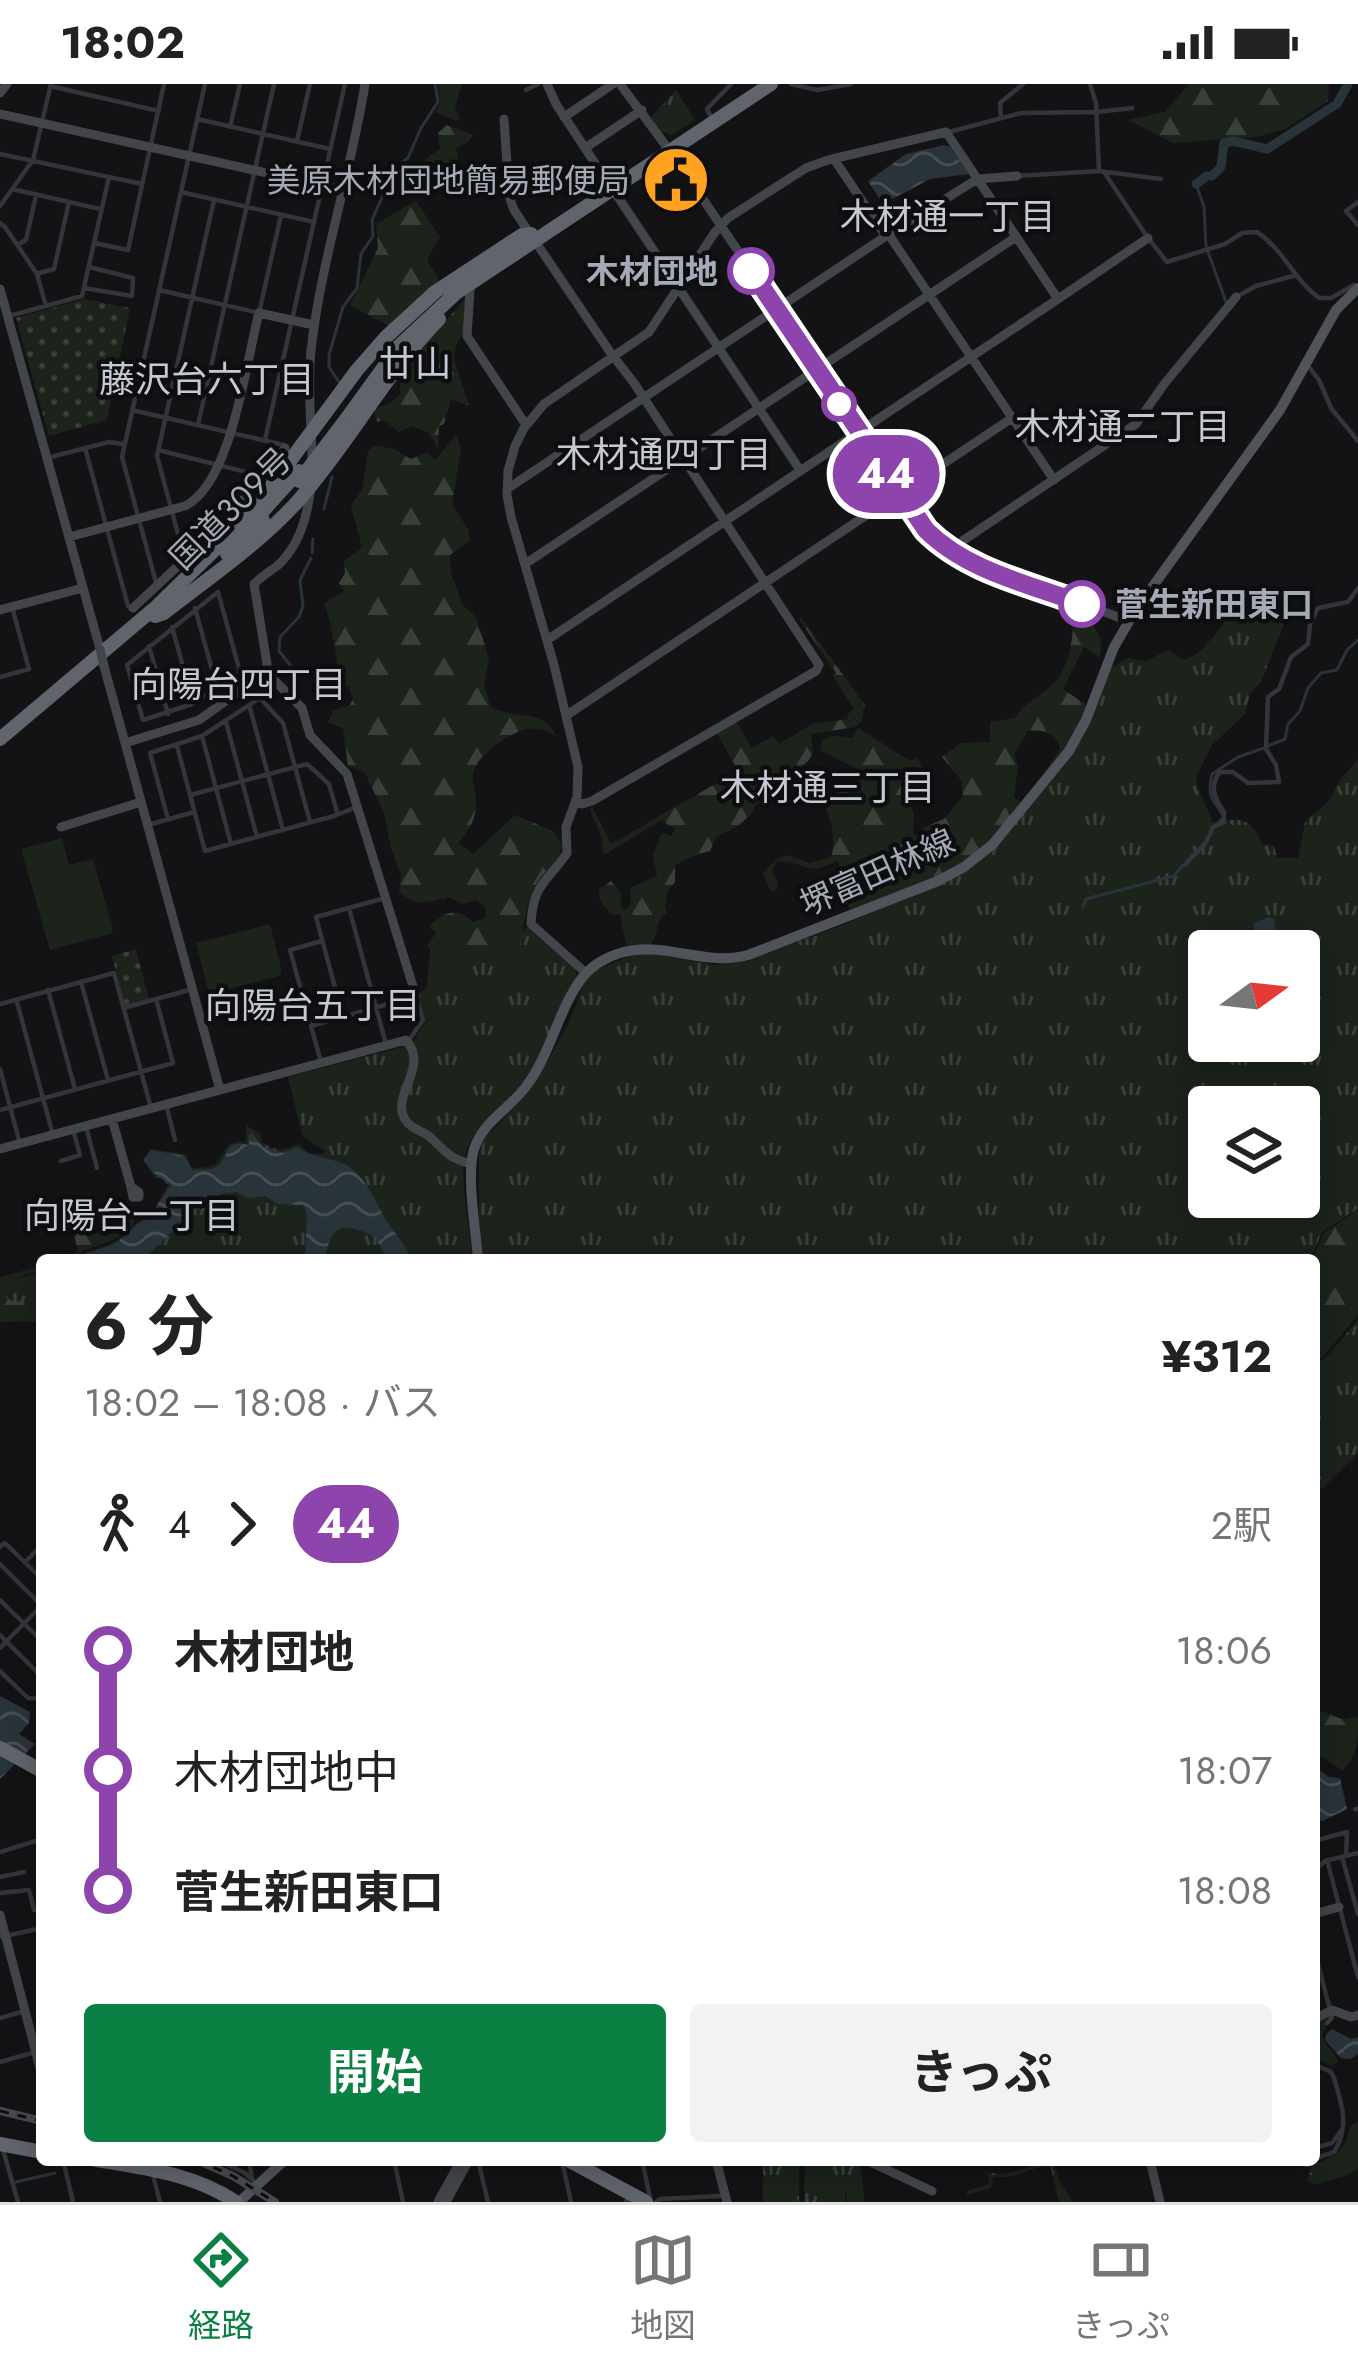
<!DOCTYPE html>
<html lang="ja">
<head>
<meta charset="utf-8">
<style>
  body { margin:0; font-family:Jost,"Noto Sans JP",sans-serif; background:#f2f2f2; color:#222; height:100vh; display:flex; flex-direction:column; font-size:45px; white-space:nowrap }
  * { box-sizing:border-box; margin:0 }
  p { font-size:39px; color:#767676 }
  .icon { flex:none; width:66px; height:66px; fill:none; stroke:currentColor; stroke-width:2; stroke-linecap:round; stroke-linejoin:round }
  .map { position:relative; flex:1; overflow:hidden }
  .details { position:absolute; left:36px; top:1170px; width:1284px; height:912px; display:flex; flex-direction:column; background:#fff; border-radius:12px; box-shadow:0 6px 30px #0003 }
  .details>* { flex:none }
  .badge { padding:0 24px; border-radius:39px; font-size:42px; line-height:78px }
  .needle { width:78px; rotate:75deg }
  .buttons { position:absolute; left:1188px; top:846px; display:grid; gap:24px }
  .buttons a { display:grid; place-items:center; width:132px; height:132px; border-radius:12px; background:#fff; box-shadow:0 6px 30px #0003; font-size:60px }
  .map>.badge { position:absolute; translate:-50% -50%; box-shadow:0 0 0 6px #fff }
  .legs { display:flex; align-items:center; gap:18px; height:132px; padding:0 48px; font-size:39px }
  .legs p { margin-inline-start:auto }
  .overview { display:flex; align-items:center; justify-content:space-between; height:204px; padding:0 48px }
  h1 { font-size:66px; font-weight:700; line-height:90px }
  .button { display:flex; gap:24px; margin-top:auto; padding:24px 48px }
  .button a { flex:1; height:138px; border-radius:12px; background:#0b8043; color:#fff; font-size:48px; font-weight:700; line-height:138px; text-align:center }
  .button a+a { background:#f2f2f2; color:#222 }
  ul { padding:0 48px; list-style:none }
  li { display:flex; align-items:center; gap:42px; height:120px; font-size:45px }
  li i { display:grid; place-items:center; width:18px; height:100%; margin:0 15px; background:currentColor }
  li i::after { content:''; width:30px; height:30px; margin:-15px; border:9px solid; border-radius:50%; background:#fff }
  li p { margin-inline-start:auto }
  li:first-child i { background:linear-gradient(#0000 50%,currentColor 0) }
  li:last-child i { background:linear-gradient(currentColor 50%,#0000 0) }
  .status { display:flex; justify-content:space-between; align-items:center; height:84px; padding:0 60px; background:#fff; direction:ltr }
  .status svg { height:33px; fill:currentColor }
  .tab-bar { display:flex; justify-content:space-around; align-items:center; height:168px; border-top:3px solid #e0e0e0; background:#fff; font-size:33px; color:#767676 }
  .tab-bar a { display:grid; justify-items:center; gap:6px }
  .tab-bar .on { color:#0b8043 }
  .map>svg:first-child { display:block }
  .grass { fill:url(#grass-tufts); fill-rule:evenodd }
  .forest { fill:url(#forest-firs) }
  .park { fill:url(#park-dots) }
  .pitch { fill:#1b231b }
  .water { fill:url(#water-waves) }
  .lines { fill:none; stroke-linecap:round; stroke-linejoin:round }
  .stream { stroke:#29343a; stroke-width:3 }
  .river { stroke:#29343a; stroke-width:9 }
  .street { stroke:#34353a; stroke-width:4.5 }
  .secondary { stroke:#42454a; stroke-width:9 }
  .primary { stroke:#50535a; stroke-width:10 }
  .highway { stroke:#60646c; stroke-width:14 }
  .rail-casing { stroke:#474a4f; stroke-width:8 }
  .rail { stroke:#0e0e10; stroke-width:3; stroke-dasharray:9; stroke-linecap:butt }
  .secondary-bridge { stroke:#42454a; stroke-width:9 }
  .highway-bridge { stroke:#60646c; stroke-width:14 }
  .line-1-casing { stroke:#fff; stroke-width:27 }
  .line-1 { stroke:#8e44ad; stroke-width:18 }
  .stop-1-dot { fill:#fff; stroke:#8e44ad; stroke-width:6 }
  .labels { text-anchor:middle; stroke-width:9; stroke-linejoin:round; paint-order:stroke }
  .poi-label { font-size:33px; fill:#a4abb7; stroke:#0e0e10; text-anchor:end }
  .stop-label { font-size:33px; font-weight:bold; fill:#a4abb7; stroke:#0e0e10; text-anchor:end }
  .street-label { font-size:33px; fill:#a4abb7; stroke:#0e0e10 }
  .neighbourhood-label { font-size:36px; fill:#c5cad2; stroke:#0e0e10 }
</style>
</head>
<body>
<div class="status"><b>18:02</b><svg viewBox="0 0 49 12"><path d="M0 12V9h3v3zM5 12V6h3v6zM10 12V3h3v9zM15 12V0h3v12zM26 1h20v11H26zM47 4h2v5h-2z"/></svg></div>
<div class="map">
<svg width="1358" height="2118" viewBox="0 0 1358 2118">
  <defs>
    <pattern id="grass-tufts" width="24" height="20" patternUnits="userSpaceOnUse" patternTransform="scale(3)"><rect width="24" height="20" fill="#1b231b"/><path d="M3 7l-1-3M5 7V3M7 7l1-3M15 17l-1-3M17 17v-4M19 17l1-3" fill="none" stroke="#39403a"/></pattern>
    <pattern id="forest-firs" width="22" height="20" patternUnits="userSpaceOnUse" patternTransform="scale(3)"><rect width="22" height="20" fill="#1b231b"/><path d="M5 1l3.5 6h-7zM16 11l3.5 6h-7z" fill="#39403a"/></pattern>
    <pattern id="park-dots" width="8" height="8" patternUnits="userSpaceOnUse" patternTransform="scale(3)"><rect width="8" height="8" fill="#1b231b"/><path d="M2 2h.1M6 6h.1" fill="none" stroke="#39403a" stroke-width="1.8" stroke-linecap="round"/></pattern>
    <pattern id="water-waves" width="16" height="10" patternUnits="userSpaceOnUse" patternTransform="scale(3)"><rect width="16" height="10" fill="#29343a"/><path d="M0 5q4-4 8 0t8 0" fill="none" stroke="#454f54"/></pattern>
  </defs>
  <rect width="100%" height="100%" fill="#131315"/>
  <!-- grass -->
  <path class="grass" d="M676,6L695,36L672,51L660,47L651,33Z
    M1252,514L1274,520L1284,540L1261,598L1250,609L1245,630L1212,661L1196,693L1197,702L1213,739C1240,733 1251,733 1262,760L1274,762L1277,774H1298L1305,738L1329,717L1340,696L1358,675V1125L1322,1148L1310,1176H483L479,1143V1070L484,1055L527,1009L547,978L567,943L585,897L596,886L642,868L680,872L716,881L742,877L822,849L951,796L1055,689L1110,584L1129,574L1146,577L1168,566L1184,576C1213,567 1225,525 1252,514ZM1209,867H1299V957H1209ZM1209,1023H1299V1113H1209Z
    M527,843L575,885L578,893C556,929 544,975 515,1007C496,1028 471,1044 465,1073C459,1103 471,1145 472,1176H73C85,1166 97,1166 110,1160C127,1153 134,1135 151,1132L168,1101L161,1094L154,1093L143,1076L151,1065L185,1070L192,1084C227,1082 211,1080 230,1060L239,1057L246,1058V1041L260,1050L262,1058C275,1068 285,1066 299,1060L309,1069L324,1070L325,1067L303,1053L288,993L406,962L414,957L426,937L419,912L427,902L431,856H516Z
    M32,1190L42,1191V1238H0V1195L6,1198Z
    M1358,1236V1369L1323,1404L1314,1407V1282L1328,1271Z
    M763,2076H799V2118H763Z
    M805,2076H844L860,2079L865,2118H847L846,2105L845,2118H804Z
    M1053,2076L1059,2096L1073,2118H1059L1050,2080L1009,2093H994L991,2104L967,2111L966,2118L967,2107L989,2100L988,2089L1006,2090Z"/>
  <!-- forest -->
  <path class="forest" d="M438,0H462L455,23L460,34L457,37L436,28L440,17Z
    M1189,0H1329L1328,17L1285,45L1256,53L1173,59L1129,36L1165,28Z
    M447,41L473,51L468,58L456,64L461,87L455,90L453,98L441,99L436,106L423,109L417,81L440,65L438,49Z
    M416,117L440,153L427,175L440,198L406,224L389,242L350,221L378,164L376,140Z
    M465,215L463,248L456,261L454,275L469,322L451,315L444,340L439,342L438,365L429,349L411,342L399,348L384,336L377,338L374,326L390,319L400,310L401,286Z
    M456,351L461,364L452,421L468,445L470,456L450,471L451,490L463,521L476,533L489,575L484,600L490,622C516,638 543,622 556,652C547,647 539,643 528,645C510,648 480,669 474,686C470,697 475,703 476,715C477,734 470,745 458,759L473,770L515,731L553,747L562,760C560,779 543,786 535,803C526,820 524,845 519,864L485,863L442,872L427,862L436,849L429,842C447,827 454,823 474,838L486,833L485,822L476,816L461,820L449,813C430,818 414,824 399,807L401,791L391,764L384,729L365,689L348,682L343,644L328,639L333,627L350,621L353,614L349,603L340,600C338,581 331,536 324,519L344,507L339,499L345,489L344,477L362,464L351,421L362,406L368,367L374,361L394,365L411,375L427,369L435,376Z
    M1047,517C1072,526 1111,541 1099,573L1084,563L1063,605L1088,622L1070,658L1042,692L1060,665C1057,649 1044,645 1028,647L1014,670L1018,683L1014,713L1022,719L988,759L946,790L850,826L834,790L840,783L837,777C804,795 802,774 777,778L772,785L778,800L776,807L771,808L763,789L778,774L788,771L809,779L831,773C836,761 832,737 826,725L838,708L853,700L855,684L820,666L822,656L832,652L853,654L858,644L910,677L917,674L927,690L909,701L906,709L914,730L913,749L916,752L925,743L944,735L963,712L961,696L942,673L961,659L990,658V638L1015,634C1028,615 1038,614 1053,600C1067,587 1072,561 1073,543Z
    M801,533L865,621L862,637L855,643L811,650L813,669L808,677L756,721L750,731L737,743L716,753L710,767L698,770L675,781V798L668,807L665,821L667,829C654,835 660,850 651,860L626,861L620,830L613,831C605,825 598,816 599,806L611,797L622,810L620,823L624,826L631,821L630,804L657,792L653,772L661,750L664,749L671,752L675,745L661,736L606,770L603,769L602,754L590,726L592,723L611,760L738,687L717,649L736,638L752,664L773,652L779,660L812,640L848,635L847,631L854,625L833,592L836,589L799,535Z
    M1358,1126V1231L1324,1272L1314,1279V1176H1311L1324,1149Z
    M123,1133H136C128,1154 109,1157 89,1165C78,1169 73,1175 62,1176L78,1167L71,1140H82L94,1150L102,1147L106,1137Z
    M42,1182V1188C28,1188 14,1194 4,1203C5,1219 13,1217 25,1218V1221L15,1228L0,1224V1193Z
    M1314,1624L1341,1635L1358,1633C1358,1653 1358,1674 1342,1686L1314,1668Z
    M1334,1930V1935C1311,1956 1330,1958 1338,1977L1332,1982L1314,1974V1943L1324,1932Z
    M1358,2037V2084L1348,2091L1314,2101L1307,2097L1312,2082L1335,2071L1345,2060L1350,2043Z"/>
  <!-- park -->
  <path class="park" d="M84,215L130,224L107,336L49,352L16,234Z
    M136,865L149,915L125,921L112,872Z"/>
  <!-- pitch -->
  <path class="pitch" d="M62,754L69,781L93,775L113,845L110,850L50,866L21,765Z
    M270,840L282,888L279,892L209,910L196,859Z"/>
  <!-- water -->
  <path class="water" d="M944,61L950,63L969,90L930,95L883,120L868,97L906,70Z
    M1269,833L1274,835L1276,852L1283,860L1282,867H1266L1259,860L1253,840Z
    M252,1049L263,1063L284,1069L296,1063C314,1075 338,1074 351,1084C371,1100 377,1123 390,1142C399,1155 407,1161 410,1176L387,1175L375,1153C341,1137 333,1139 324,1176H305L307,1129L303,1121L278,1120L265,1112L249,1114L237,1108L221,1110L206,1123L191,1129L143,1176H73C86,1167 97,1167 111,1161C129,1154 134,1136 152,1134L157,1121L171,1101L156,1091L143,1076L151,1066L185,1072L192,1086C201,1085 213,1088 220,1080C231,1067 224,1056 249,1061L248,1052Z
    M0,1612L30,1628L29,1639L19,1650L35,1660L0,1695Z
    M1314,1682L1329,1693L1340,1694L1347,1725L1323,1737L1314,1736V1710L1319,1701L1314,1696Z
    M1332,1945L1351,1955L1358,1953V1970L1350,1975L1341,1974L1325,1956L1326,1950Z"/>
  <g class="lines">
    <!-- stream -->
    <path class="stream" d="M1196,100L1204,123L1206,162L1226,218
      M339,298L329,283V271L343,223L357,204L361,170L373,152L372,136L383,111V93L408,74L421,44L438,18L435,0
      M324,425L332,393
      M312,469L313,455
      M299,615L290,596L294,586L279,567L280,553L299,533L303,522L300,496L311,474
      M1268,662L1285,655L1288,640L1300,627L1308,604L1321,589L1337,586L1347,566L1358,556
      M1218,739L1224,733C1214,715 1206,715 1212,690L1238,673L1264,664
      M1083,823L1086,815L1174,792L1182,782
      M16,2098L55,2089"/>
    <!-- river -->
    <path class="river" d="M1196,100L1207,92H1212L1221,83L1224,59L1233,57L1267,65L1337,20L1348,0"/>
    <!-- street -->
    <path class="street" d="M791,0L817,6L851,0
      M1090,0L1096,19L1099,87
      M50,2L159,27
      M526,6L538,0
      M710,31L707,25L731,0
      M1001,33L1000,19L1023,0
      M197,35L330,65
      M230,43L240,0
      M949,48L1021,29L1097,28L1132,24
      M297,57L310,0
      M0,70L142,100
      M1104,88L1148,154L1167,178L1225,160L1242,149L1257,148C1283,165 1294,196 1319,214H1331L1354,201
      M1017,92L1099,87L1161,95
      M12,105L100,125
      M181,108L314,138
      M1358,118L1346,127L1358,141
      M0,122L33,76L51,0
      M0,139L5,143L37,190L46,222
      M94,159L128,166L164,0
      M19,160L26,156L36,111
      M39,189L54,185L69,118
      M84,204L132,212L133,194L89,183
      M159,206L259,229L281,131
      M1236,213L1256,202L1297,191
      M9,232L82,212L109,93
      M1309,283L1319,296L1331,324L1358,357
      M132,326L284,361
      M198,341L274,0
      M265,356L345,0
      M85,364L128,522L132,523
      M158,366L262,392
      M47,374L109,358L123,360
      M185,476L157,372L214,116
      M157,502L122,373L205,0
      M218,508L240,588L192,620L143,636L127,581Z
      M195,524L217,604
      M172,543L193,618
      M149,562L168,630
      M0,593L29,585L12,523
      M250,624L283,746
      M226,638L257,753
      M202,652L231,760
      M177,662L205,767L334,732L354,724
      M190,711L307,680L329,700L337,728
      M168,735L150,669L202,652L260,614L283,639L310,738
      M148,741L194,728
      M1185,781C1200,762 1204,767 1213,743L1224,738V728C1214,714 1209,702 1220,688H1233L1248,699L1279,698L1276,681L1266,665L1268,613L1279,605L1291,573L1308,560L1310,540L1318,524L1348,518L1358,504
      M349,824L386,960
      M81,898L108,996
      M48,906L75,1005
      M17,918L53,1051
      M0,920L114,889L151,1024
      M123,924L193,905
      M343,933L316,833L385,814
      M311,942L416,912L423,936L409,956
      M321,978L290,866L322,857
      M0,985L20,1060
      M166,1020L175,1056
      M0,1026L173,979L156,915
      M86,1043L97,1084
      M61,1077L80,1071L74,1049
      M0,1463L5,1459L42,1495
      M25,1478L38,1465L42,1469
      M0,1480L42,1522
      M0,1516L42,1557
      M0,1551L41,1592
      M0,1564L42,1521
      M0,1587L28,1614L42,1615
      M40,1615L42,1591
      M1355,1725H1358
      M1314,1757L1347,1748L1346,1772
      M0,1768L42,1755
      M1342,1773L1358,1830
      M1327,1776L1358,1893
      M1314,1787L1325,1777L1358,1769
      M0,1793L24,1788
      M0,1809L29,1806L34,1826
      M0,1853L42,1844
      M1314,1864L1330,1926
      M0,1934L25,1927
      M0,1978L42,1966
      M1314,2064L1332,2059L1341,2047
      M3,2066L18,2118
      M63,2076L73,2118
      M249,2076L252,2095
      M394,2076L403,2118
      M478,2076L488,2118
      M642,2076L651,2118
      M686,2076H688
      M1295,2076C1315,2087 1307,2077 1322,2072C1326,2070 1331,2070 1334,2068C1350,2043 1342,2020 1334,1994L1331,1988L1314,1980
      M562,2077L571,2118
      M221,2078L245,2089L257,2100
      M153,2091L160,2118
      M626,2118L627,2116
      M656,2118L660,2115L721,2112"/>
    <!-- secondary -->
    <path class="secondary" d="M547,0L556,20L608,99
      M620,0L678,78L926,446L945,463L973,480L1129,537
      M0,9L7,0
      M0,30L344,106
      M564,33L613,0
      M504,35L509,112L514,126L610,268L634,299L819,581L816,587L592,717L582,720L576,718
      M585,64L642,26
      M834,75L883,148L891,154L1054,396
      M612,104L800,386
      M0,205L100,565
      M470,206L467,252L526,341
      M1058,215L1148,154
      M312,379C312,341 307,304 311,266C321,177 351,89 365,0
      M507,405L886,152L971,99L978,95L1017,92
      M69,453L185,422C232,399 246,277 259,229L314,241
      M949,466L1136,340L1165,299L1236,213
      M525,480L1016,153
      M133,524L226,437L285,364
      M0,526L83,504
      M547,556L1058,215L946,48L828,76L806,84L728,134L715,148L649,248L544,320L524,344L515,362L508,387L507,411L511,433L554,581L578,683L577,713L566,743L567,769C547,798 533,800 531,840L586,889
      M104,582L220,1006
      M266,588L267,580L254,500C261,493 269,488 277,482C300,462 308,430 311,402
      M266,588L302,624L310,651L347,690L416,912
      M567,631L1012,334
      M125,659L199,636L266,588
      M61,743L141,718
      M112,1035L131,1103L139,1108V1113H133L131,1103
      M0,1065L406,956C431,984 387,1013 407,1038C413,1046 424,1047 431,1054C447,1069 449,1074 471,1080
      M1314,1830L1339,1823
      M0,1831L42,1992
      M1314,1935L1332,1926L1351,1933L1358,1931
      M716,2076L727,2118
      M866,2076L932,2107
      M1150,2076L1160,2118
      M438,2118L461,2076
      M446,2118L469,2076"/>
    <!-- primary -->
    <path class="primary" d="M478,1176C476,1147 466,1091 474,1065C483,1037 511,1024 527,1001C551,969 558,926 582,894C591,882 606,873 620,869C663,856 705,883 748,871L938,797L964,783L993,760L1069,667L1086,636L1114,563L1135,527L1280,326L1336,226L1358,204
      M239,2118L285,2076"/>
    <!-- highway -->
    <path class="highway" d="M344,338L399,262L456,209L771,0
      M254,437L299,387
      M227,470L263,436
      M157,522L229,452L262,415L357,286L385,254L435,208L522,151L531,150
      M155,532L164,529C210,493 259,460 298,417C349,359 385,290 439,235
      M0,655L156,523
      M0,1664L42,1687
      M0,2060L42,2068
      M96,2076C145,2084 194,2090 236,2118
      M568,2076L646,2118"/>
    <!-- rail casing -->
    <g class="rail-casing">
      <path id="rail" d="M0,2027L42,2037
        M197,2076L233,2092L275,2118"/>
    </g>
    <!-- rail -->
    <use href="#rail" class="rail"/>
    <!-- secondary-bridge -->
    <path class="secondary-bridge" d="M100,565L104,582"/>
    <!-- highway-bridge -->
    <path class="highway-bridge" d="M299,397L344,338"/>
  </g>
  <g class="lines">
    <!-- line-1 casing -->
    <g class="line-1-casing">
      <path id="line-1" d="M751,187L926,446C967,487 1029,500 1082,520"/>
    </g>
    <!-- line-1 -->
    <use href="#line-1" class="line-1"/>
  </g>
  <!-- icons -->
  <defs>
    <g id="civic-disc" transform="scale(3.45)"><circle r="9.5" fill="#ffa222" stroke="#0e0e10"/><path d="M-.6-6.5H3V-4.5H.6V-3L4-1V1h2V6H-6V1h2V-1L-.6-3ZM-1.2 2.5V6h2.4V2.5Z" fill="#111"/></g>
  </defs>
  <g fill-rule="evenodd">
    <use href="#civic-disc" x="676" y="96"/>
  </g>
  <!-- markers -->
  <g class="stop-1-dot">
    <circle cx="751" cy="187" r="21"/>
    <circle cx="839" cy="320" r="15"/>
    <circle cx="1082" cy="520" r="21"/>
  </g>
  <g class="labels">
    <!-- poi labels -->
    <g class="poi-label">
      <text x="630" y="108">美原木材団地簡易郵便局</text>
    </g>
    <!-- stop labels -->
    <g class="stop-label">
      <text x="718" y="199">木材団地</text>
      <text x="1115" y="532" text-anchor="start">菅生新田東口</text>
    </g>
    <!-- street labels -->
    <g class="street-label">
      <text transform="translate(230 424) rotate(-45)" y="12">国道309号</text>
      <text transform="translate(877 788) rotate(-24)" y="12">堺富田林線</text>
    </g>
    <!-- neighbourhood labels -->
    <g class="neighbourhood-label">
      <text x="948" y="145">木材通一丁目</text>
      <text x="415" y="292">廿山</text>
      <text x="207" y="308">藤沢台六丁目</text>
      <text x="1123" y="355">木材通二丁目</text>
      <text x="664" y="383">木材通四丁目</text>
      <text x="239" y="613">向陽台四丁目</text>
      <text x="828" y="716">木材通三丁目</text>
      <text x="313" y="934">向陽台五丁目</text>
      <text x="132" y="1144">向陽台一丁目</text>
    </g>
  </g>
</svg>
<div class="buttons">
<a><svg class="needle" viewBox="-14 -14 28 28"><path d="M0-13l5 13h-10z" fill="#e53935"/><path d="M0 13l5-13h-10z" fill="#767676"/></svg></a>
<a><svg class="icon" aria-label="layers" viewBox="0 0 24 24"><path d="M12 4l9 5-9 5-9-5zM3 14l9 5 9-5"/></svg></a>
</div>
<b class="badge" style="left:886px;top:390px;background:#8e44ad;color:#fff">44</b>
<section class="details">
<div class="overview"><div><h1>6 分</h1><p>18:02 – 18:08 · バス</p></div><b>¥312</b></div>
<div class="legs"><svg class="icon" aria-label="walk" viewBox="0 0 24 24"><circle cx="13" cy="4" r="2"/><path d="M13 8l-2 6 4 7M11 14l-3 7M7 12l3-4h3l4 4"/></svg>4<svg class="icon" aria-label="forward" viewBox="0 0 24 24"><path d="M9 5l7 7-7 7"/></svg><b class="badge" style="background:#8e44ad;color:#fff">44</b><p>2駅</p></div>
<ul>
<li><i style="color:#8e44ad"></i><b>木材団地</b><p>18:06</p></li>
<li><i style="color:#8e44ad"></i><span>木材団地中</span><p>18:07</p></li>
<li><i style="color:#8e44ad"></i><b>菅生新田東口</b><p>18:08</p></li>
</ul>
<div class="button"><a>開始</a><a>きっぷ</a></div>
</section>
</div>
<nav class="tab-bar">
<a class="on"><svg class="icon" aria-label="directions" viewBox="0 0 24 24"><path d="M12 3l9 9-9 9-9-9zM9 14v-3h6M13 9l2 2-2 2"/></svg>経路</a>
<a><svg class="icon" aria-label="map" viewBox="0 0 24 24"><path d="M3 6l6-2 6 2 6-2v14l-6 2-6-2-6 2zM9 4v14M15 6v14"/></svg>地図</a>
<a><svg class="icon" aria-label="tickets" viewBox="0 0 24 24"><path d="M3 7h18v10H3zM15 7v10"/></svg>きっぷ</a>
</nav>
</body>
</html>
